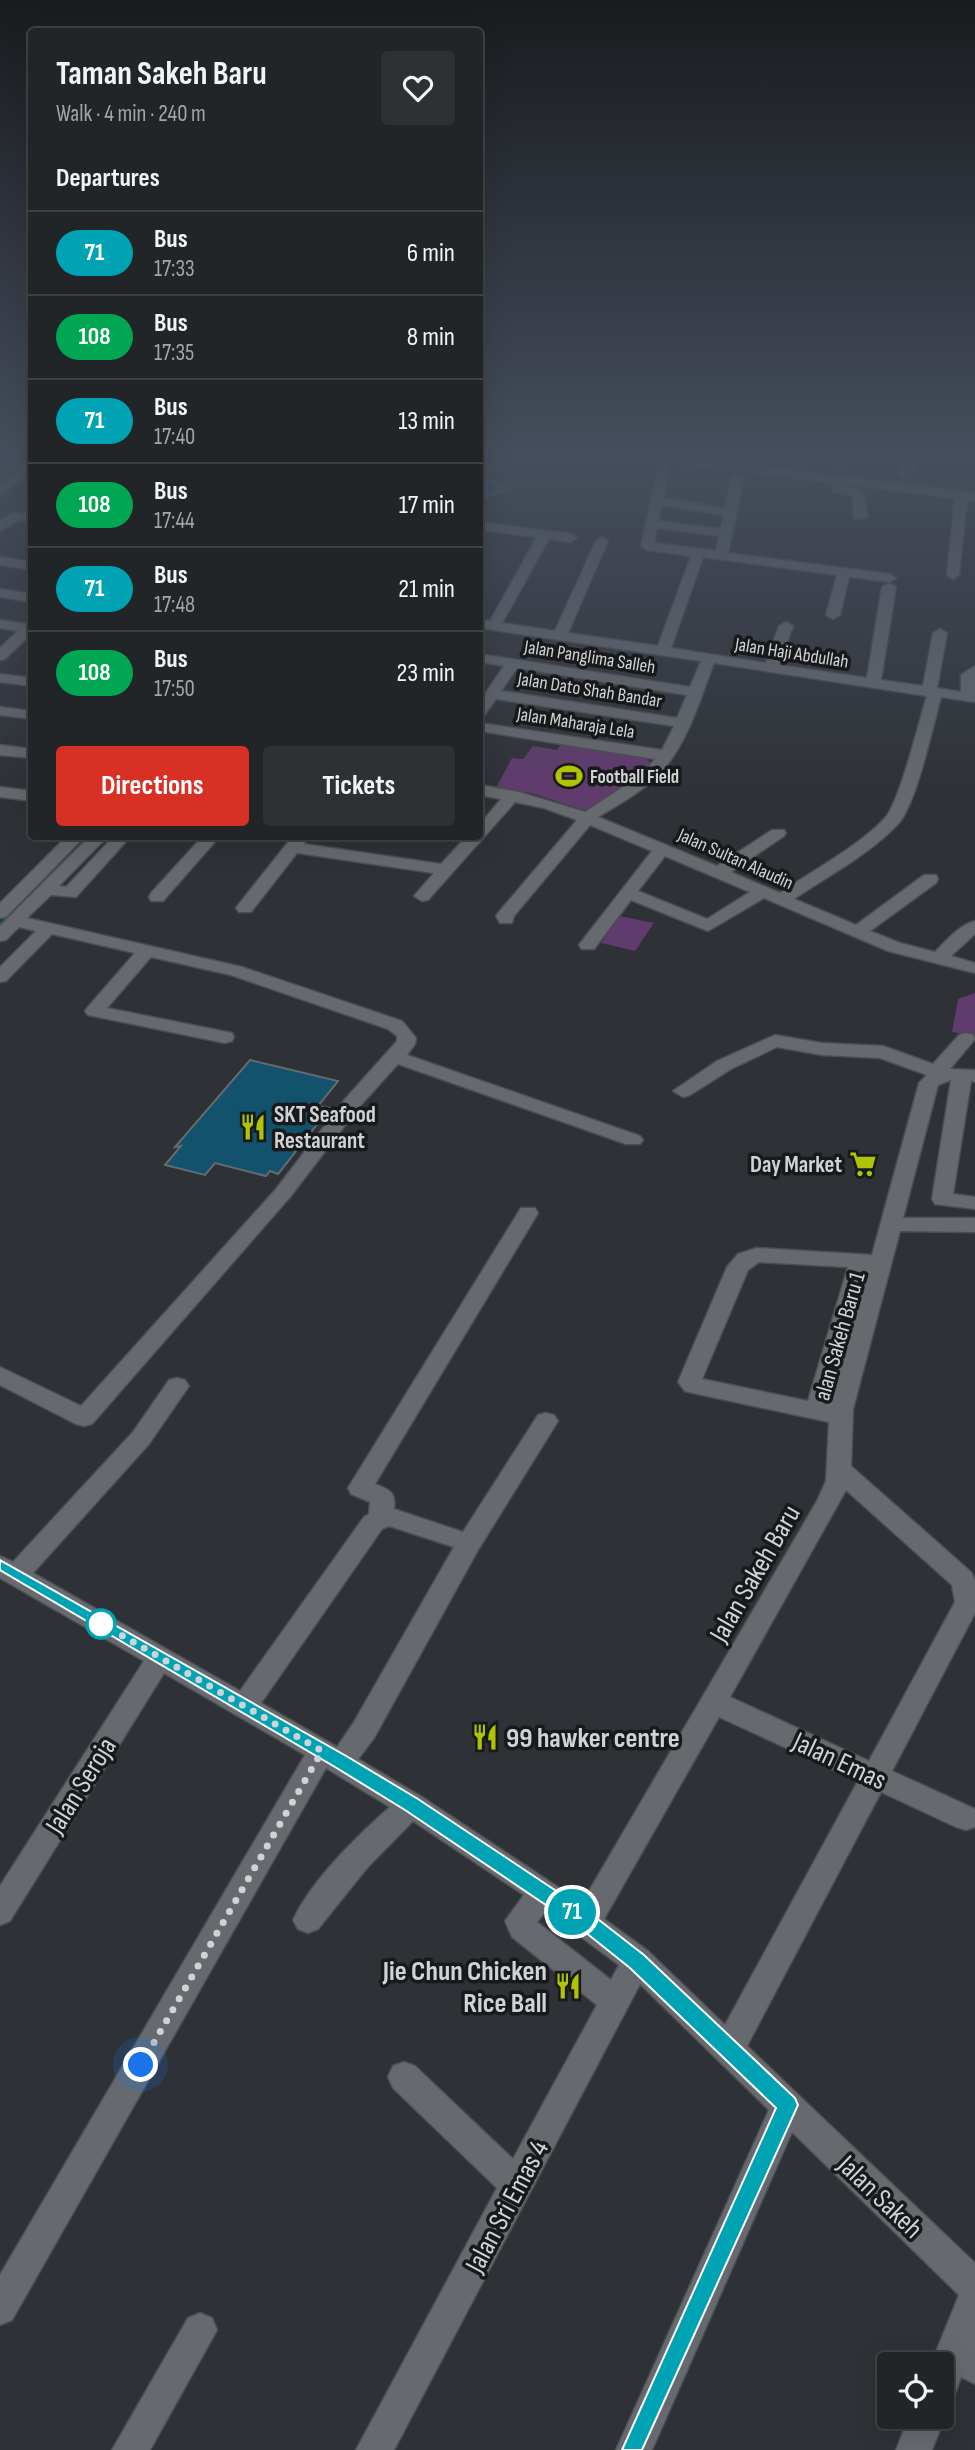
<!DOCTYPE html>
<html lang="en">
<head>
<meta charset="utf-8">
<style>
  body { margin:0; font-family:"Sofia Sans Condensed",sans-serif; background:#2e3134; color:#f1f3f6; height:100vh; display:flex; flex-direction:column; font-size:26px; white-space:nowrap }
  * { box-sizing:border-box; margin:0 }
  p { font-size:23px; color:#a2a5a8 }
  .icon { flex:none; width:38px; height:38px; fill:none; stroke:currentColor; stroke-width:2; stroke-linecap:round; stroke-linejoin:round }
  .map { position:relative; flex:1; overflow:hidden }
  .side { position:absolute; left:28px; top:28px; width:455px; height:812px; display:flex; flex-direction:column; background:#222528; border-radius:7px; box-shadow:0 7px 28px #0002,0 0 0 2px #3f4245 }
  .side>* { flex:none }
  .badge { padding:0 14px; border-radius:23px; font-size:24px; line-height:46px }
  .fabs { position:absolute; left:877px; top:2352px; display:grid; gap:14px }
  .fabs a { display:grid; place-items:center; width:77px; height:77px; border-radius:7px; background:#222528; box-shadow:0 7px 28px #0002,0 0 0 2px #3f4245; font-size:35px }
  .you { position:absolute; width:35px; height:35px; margin:-18px; border:5px solid #fff; border-radius:50%; background:#1a73e8; box-shadow:0 0 0 10px #1a73e833 }
  .map>.badge { position:absolute; translate:-50% -50%; box-shadow:0 0 0 4px #fff }
  h2 { padding:0 28px; font-size:26px; line-height:63px }
  .round { display:grid; place-items:center; flex:none; width:74px; height:74px; border-radius:7px; background:#2e3134 }
  .overview { display:flex; align-items:center; justify-content:space-between; height:119px; padding:0 28px }
  h1 { font-size:33px; font-weight:700; line-height:52px }
  .button { display:flex; gap:14px; margin-top:auto; padding:14px 28px }
  .button a { flex:1; height:80px; border-radius:7px; background:#d93025; color:#fff; font-size:28px; font-weight:700; line-height:80px; text-align:center }
  .button a+a { background:#2e3134; color:#f1f3f6 }
  ul { padding:0; list-style:none }
  li { display:flex; align-items:center; gap:21px; height:84px; padding:0 28px; border-top:2px solid #3f4245 }
  li div { flex:1 }
  li b { display:block; font-size:26px }
  li em { font-style:normal }
  li .badge { min-width:77px; font-weight:700; text-align:center }
  .map>svg:first-child { display:block }
  .green { fill:#603b6d }
  .lines { fill:none; stroke-linecap:round; stroke-linejoin:round }
  .stream-far1 { stroke:#016066; stroke-width:2.5 }
  .stream { stroke:#016066; stroke-width:3.5 }
  .building { fill:#12526d; stroke:#656b6e; stroke-width:2 }
  .minor-casing { stroke:#4b4d51; stroke-width:3 }
  .minor { fill:#666a6f; fill-rule:evenodd }
  .line { fill:#00a3b4; stroke:#fff; stroke-width:2 }
  .walk { stroke:#d0d2d5; stroke-width:7; stroke-dasharray:0 12.6 }
  .stop-dot { fill:#fff; stroke:#00a3b4; stroke-width:3.5 }
  .labels { text-anchor:middle; stroke-width:7; stroke-linejoin:round; paint-order:stroke }
  .far-street-label { font-size:19px; fill:#d0d2d5; stroke:#18191b }
  .far-poi-label { font-size:19px; font-weight:bold; fill:#d0d2d5; stroke:#18191b; text-anchor:start }
  .poi-label { font-size:23px; font-weight:bold; fill:#d0d2d5; stroke:#18191b; text-anchor:start }
  .street-label { font-size:23px; fill:#d0d2d5; stroke:#18191b }
  .near-street-label { font-size:28px; fill:#d0d2d5; stroke:#18191b }
  .near-poi-label { font-size:28px; font-weight:bold; fill:#d0d2d5; stroke:#18191b; text-anchor:start }
</style>
</head>
<body>
<div class="map">
<svg width="975" height="2450" viewBox="0 0 975 2450">
  <rect width="100%" height="100%" fill="#2e3136"/>
  <!-- green -->
  <path class="green" d="M562,743L643,757L650,762V767L591,809L583,810L531,793L502,789L497,786L512,758L523,759L533,746L557,750Z
    M620,916L654,923L635,951L601,943Z
    M975,993V1036L952,1032L958,999Z"/>
  <g class="lines">
    <!-- stream-far1 -->
    <path class="stream-far1" d="M699,458L975,491"/>
    <!-- stream -->
    <path class="stream" d="M0,925L35,891"/>
  </g>
  <!-- building -->
  <path class="building" d="M480,477L510,489L480,499Z
    M250,1060L338,1081L318,1106L330,1108L278,1174L270,1171L266,1176L215,1163L205,1175L165,1165L181,1146L175,1147Z"/>
  <g class="lines">
    <!-- minor casing -->
    <g class="minor-casing">
      <path id="minor" d="M652,458H687L975,493V501L967,500L959,575L953,579L947,575L955,498L670,463L663,498L725,508L732,477L742,475L744,477L728,553L890,574L896,578L890,582L849,577L840,615L833,619L826,615L837,575L703,557L671,648L766,663L779,626L786,622L793,626L779,665L867,678L882,587L889,583L896,587L881,680L923,686L933,633L940,629L947,633L937,688L961,692V675L975,666V702L941,697C933,726 916,805 898,824C870,854 828,876 794,899L856,925L924,875H936L938,879L936,883L870,931L900,943L935,952C946,941 959,925 975,921V934L951,956L975,963V973L888,951L764,898L708,931L631,900L594,949H582L579,945L582,941L652,851L590,825L514,916L512,923H500L496,916L499,912L577,820L544,808L515,802L428,900L422,901L414,896L434,873L297,853L251,912H239L236,908L239,904L293,836H307L304,844L441,864L467,836H480V824L501,799L480,795V785L519,792L585,812L641,775L655,759L480,731V723L662,750L674,726L496,699L485,714L480,715V701L504,666L480,662V654L690,687L701,661L480,628V620L490,621L537,537L480,530V522L571,534L577,538L571,542L549,539L502,623L555,631L596,541L602,537L608,541L568,633L658,646L691,556L647,550L641,546L659,462ZM661,505L724,515L721,529L658,521ZM657,528L719,536L716,551L654,543ZM714,663L927,696C919,721 900,801 885,818C863,843 809,873 780,893L731,872L784,836L786,833L784,830H772L717,866L598,817C616,806 636,795 652,781C686,751 698,704 714,663ZM517,668L687,695L677,718L501,691ZM665,856L750,892L707,919L638,891Z
        M835,458H847L843,469H835Z
        M904,458H916L913,475L907,479L901,475Z
        M32,461V470L0,495V485Z
        M837,485L862,491L868,515L866,518L855,519L852,496L833,492V486Z
        M12,513H32V521L19,520L0,531V521Z
        M0,557L32,562V570L0,565Z
        M0,589L32,594V602L0,597Z
        M0,620L26,624L32,621V633L5,659L0,660V648L18,631L0,628Z
        M0,674L32,678V686L0,682Z
        M0,707L32,711V719L0,715Z
        M0,745L32,749V758L0,755Z
        M0,787L32,791V801L0,797Z
        M67,836H85L6,917L0,918V903Z
        M90,836H108L59,886L66,887L114,836H131L76,897L51,895L27,918L242,967L402,1021L416,1038L415,1044L407,1055L640,1136L643,1140L640,1144H626L398,1064L360,1106L290,1197L92,1424L84,1426L76,1424L0,1385V1367L81,1406L276,1189L346,1098L397,1041V1036L388,1029L231,975L151,957L107,1008L232,1033L234,1037L232,1041L225,1043L88,1015L85,1011L88,1007L135,953L52,934L6,981L0,982V967L36,931L19,927L6,940L0,941V926Z
        M203,836H220L163,901H151L149,897L151,893Z
        M966,1033L973,1035L975,1039L950,1069L975,1070V1082L971,1081L953,1194L975,1197V1209L935,1204L932,1199L951,1080L938,1085L903,1218H975V1232L900,1231L853,1409L851,1466L971,1572L975,1580V1613L892,1771L975,1809V1827L966,1830L956,1827L881,1792L747,2046L975,2263V2384L961,2377L955,2394L942,2398V2364H931L959,2295L792,2132L652,2450H616L769,2110L640,1984L394,2450H356L497,2188L393,2088L388,2077L393,2066L404,2062L415,2066L513,2159L597,2005L512,1937L505,1921L524,1895L413,1821L367,1868L318,1929L308,1933L298,1929L293,1920C312,1880 357,1836 390,1807L326,1768L12,2320L0,2325V2275L305,1755L164,1673L10,1921L0,1925V1886L144,1661L0,1578V1556L13,1562L133,1432L169,1380L177,1378L185,1380L189,1386L149,1444L33,1573L240,1691L364,1517L369,1514L370,1502L351,1494L348,1488L521,1208H535L538,1213L375,1484C390,1490 396,1492 394,1509L463,1532L538,1415L546,1413L554,1415L558,1421L478,1550L374,1738L358,1759L422,1797L582,1903L817,1501L826,1481L829,1422L693,1393L685,1391L678,1382L727,1267L738,1254L757,1248L872,1255L919,1083L927,1075L880,1058L822,1055L777,1047L731,1069L690,1095L683,1097L673,1091L717,1061L775,1035L822,1043L883,1046L933,1064L959,1035ZM759,1262L848,1267L808,1401L702,1379L748,1270ZM846,1490L952,1585L955,1602L869,1761L730,1697ZM389,1526L454,1547L354,1722L337,1747L261,1703L382,1529ZM719,1717L858,1781L725,2025L648,1951L604,1919ZM546,1911L619,1965L611,1980L537,1922Z
        M200,2313L212,2318L217,2330L150,2450H112L188,2318Z
        M942,2409L945,2417L932,2450H896L909,2417H942Z"/>
    </g>
    <!-- minor -->
    <use href="#minor" class="minor"/>
  </g>
  <!-- sky -->
  <linearGradient id="sky" x2="0" y2="1"><stop stop-color="#191b1e"/><stop offset="0.57" stop-color="#464e5d"/><stop offset="1" stop-color="#464e5d" stop-opacity="0"/></linearGradient>
  <rect width="975" height="801" fill="url(#sky)"/>
  <!-- line -->
  <path class="line" d="M0,1560L348,1757L418,1799L594,1916L644,1955L795,2098L798,2105L642,2450H622L776,2108L630,1968L580,1928L405,1810L335,1767L0,1570Z"/>
  <g class="lines">
    <!-- walk -->
    <path class="walk" d="M101,1624L90,1617L322,1751L141,2065"/>
  </g>
  <!-- icons -->
  <defs>
    <g id="stadium-bare" transform="scale(2.1)"><path d="M0-5a6.5 5 0 1 0 0 10a6.5 5 0 1 0 0-10ZM-3.5-1.8h7v3.6h-7Z" fill="#afc503" stroke="#18191b" stroke-width="2.5" paint-order="stroke"/></g>
    <g id="restaurant-bare" transform="scale(2.1)"><path d="M-5-6h1v4h1v-4h1v4h1v-4h1v5L-1.5 .5V6h-2V.5L-5-1ZM5-6V6H3V1.5H1.5Q1.5-4 5-6Z" fill="#afc503" stroke="#18191b" stroke-width="2.5" paint-order="stroke"/></g>
    <g id="supermarket-bare" transform="scale(2.1)"><path d="M-6-5.5h2.5l.6 2H6L4.5 2H-2.5L-4.4-4H-6ZM-1.5 3.2a1.3 1.3 0 1 0 .1 0ZM3 3.2a1.3 1.3 0 1 0 .1 0Z" fill="#afc503" stroke="#18191b" stroke-width="2.5" paint-order="stroke"/></g>
  </defs>
  <g fill-rule="evenodd">
    <use href="#stadium-bare" x="569" y="776"/>
    <use href="#restaurant-bare" x="253" y="1127"/>
    <use href="#supermarket-bare" x="863" y="1164"/>
    <use href="#restaurant-bare" x="485" y="1737"/>
    <use href="#restaurant-bare" x="568" y="1986"/>
  </g>
  <!-- markers -->
  <circle class="stop-dot" cx="101" cy="1624" r="14"/>
  <g class="labels">
    <!-- far-street labels -->
    <g class="far-street-label">
      <text transform="translate(792 652) rotate(9)" y="7">Jalan Haji Abdullah</text>
      <text transform="translate(590 656) rotate(9)" y="7">Jalan Panglima Salleh</text>
      <text transform="translate(590 689) rotate(9)" y="7">Jalan Dato Shah Bandar</text>
      <text transform="translate(576 722) rotate(9)" y="7">Jalan Maharaja Lela</text>
      <text transform="translate(736 858) rotate(24)" y="7">Jalan Sultan Alaudin</text>
    </g>
    <!-- far-poi labels -->
    <g class="far-poi-label">
      <text x="590" y="783">Football Field</text>
    </g>
    <!-- poi labels -->
    <g class="poi-label">
      <text x="274" y="1122">SKT Seafood<tspan x="274" dy="26">Restaurant</tspan></text>
      <text x="842" y="1172" text-anchor="end">Day Market</text>
    </g>
    <!-- street labels -->
    <g class="street-label">
      <text transform="translate(839 1336) rotate(-74)" y="8">alan Sakeh Baru 1</text>
    </g>
    <!-- near-street labels -->
    <g class="near-street-label">
      <text transform="translate(754 1573) rotate(-60)" y="10">Jalan Sakeh Baru</text>
      <text transform="translate(840 1760) rotate(25)" y="10">Jalan Emas</text>
      <text transform="translate(80 1785) rotate(-58)" y="10">Jalan Seroja</text>
      <text transform="translate(881 2196) rotate(44)" y="10">Jalan Sakeh</text>
      <text transform="translate(506 2206) rotate(-62)" y="10">Jalan Sri Emas 4</text>
    </g>
    <!-- near-poi labels -->
    <g class="near-poi-label">
      <text x="506" y="1747">99 hawker centre</text>
      <text x="547" y="1980" text-anchor="end">Jie Chun Chicken<tspan x="547" dy="32">Rice Ball</tspan></text>
    </g>
  </g>
</svg>
<div class="fabs">
<a><svg class="icon" aria-label="locate" viewBox="0 0 24 24"><circle cx="12" cy="12" r="6"/><path d="M12 2v4M12 18v4M2 12h4M18 12h4"/></svg></a>
</div>
<div class="you" style="left:141px;top:2065px"></div>
<b class="badge" style="left:572px;top:1912px;background:#00a3b4;color:#fff">71</b>
<section class="side">
<div class="overview"><div><h1>Taman Sakeh Baru</h1><p>Walk · 4 min · 240 m</p></div><a class="round"><svg class="icon" aria-label="heart" viewBox="0 0 24 24"><path d="M12 20l-8-8c-3-5 5-10 8-4 3-6 11-1 8 4z"/></svg></a></div>
<h2>Departures</h2>
<ul>
<li><span class="badge" style="background:#00a3b4;color:#fff">71</span><div><b>Bus</b><p>17:33</p></div><em>6 min</em></li>
<li><span class="badge" style="background:#00a651;color:#fff">108</span><div><b>Bus</b><p>17:35</p></div><em>8 min</em></li>
<li><span class="badge" style="background:#00a3b4;color:#fff">71</span><div><b>Bus</b><p>17:40</p></div><em>13 min</em></li>
<li><span class="badge" style="background:#00a651;color:#fff">108</span><div><b>Bus</b><p>17:44</p></div><em>17 min</em></li>
<li><span class="badge" style="background:#00a3b4;color:#fff">71</span><div><b>Bus</b><p>17:48</p></div><em>21 min</em></li>
<li><span class="badge" style="background:#00a651;color:#fff">108</span><div><b>Bus</b><p>17:50</p></div><em>23 min</em></li>
</ul>
<div class="button"><a>Directions</a><a>Tickets</a></div>
</section>
</div>
</body>
</html>
